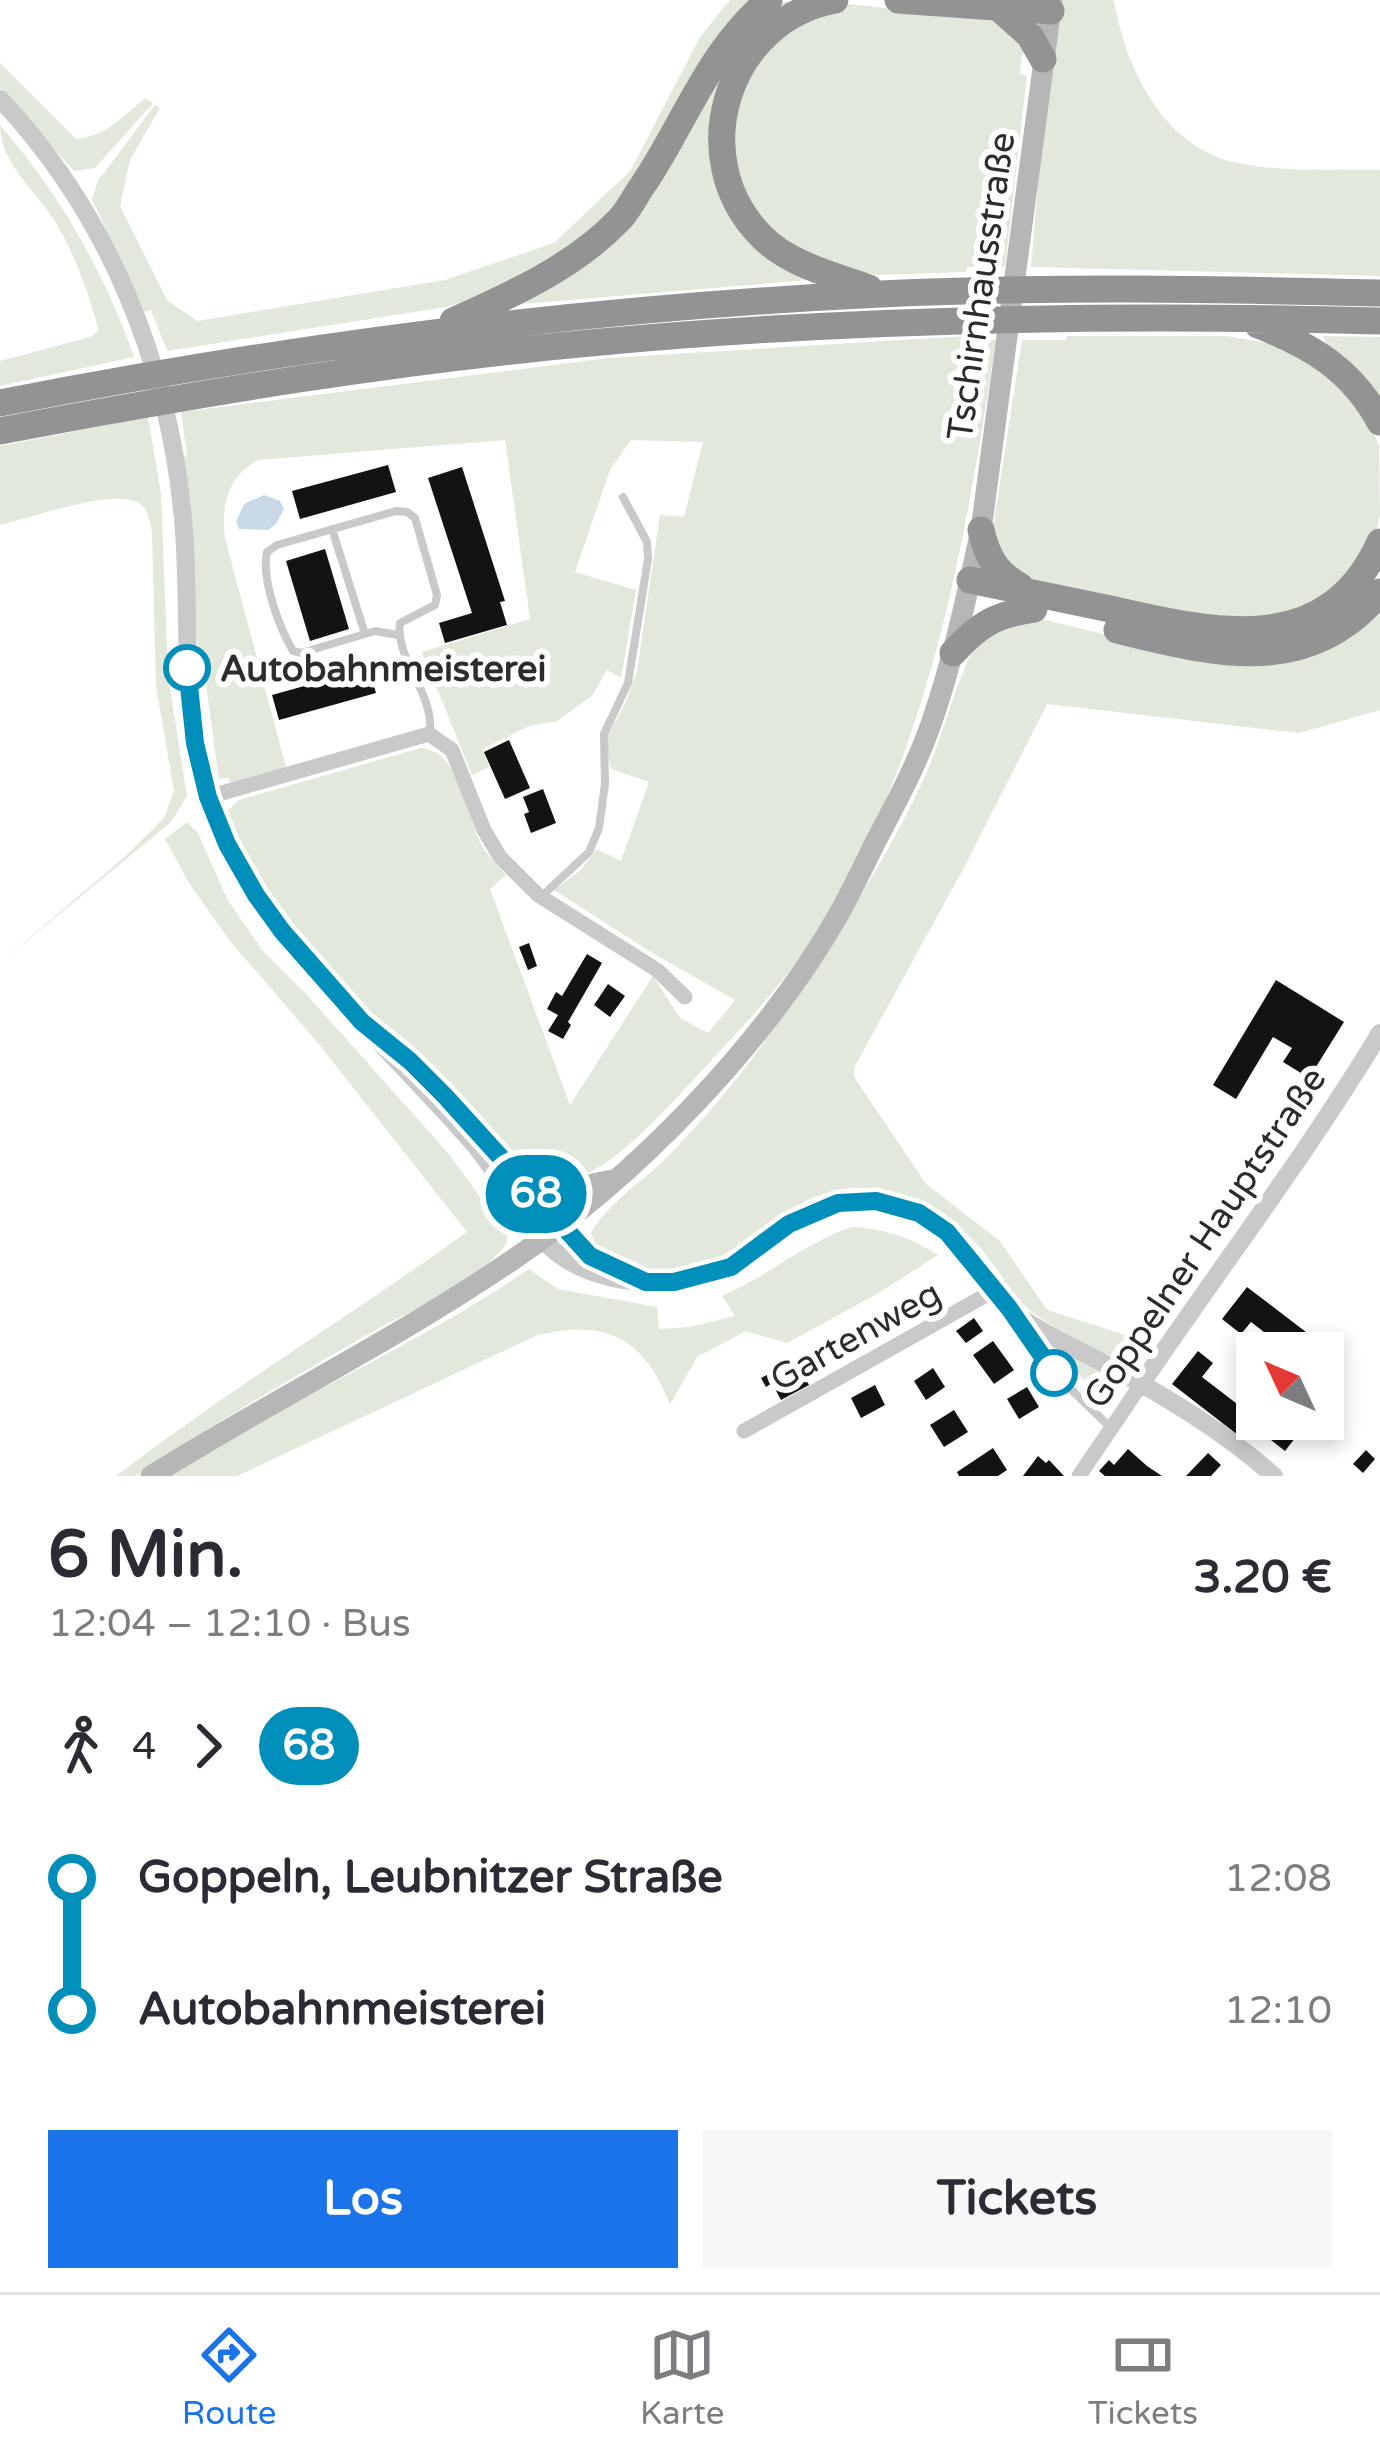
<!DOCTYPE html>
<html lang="de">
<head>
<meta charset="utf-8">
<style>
  body { margin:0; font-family:"Varela Round",sans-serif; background:#f7f7f7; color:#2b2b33; height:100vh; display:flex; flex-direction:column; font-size:45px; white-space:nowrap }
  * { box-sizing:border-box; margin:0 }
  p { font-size:39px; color:#7c7c81 }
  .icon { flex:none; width:66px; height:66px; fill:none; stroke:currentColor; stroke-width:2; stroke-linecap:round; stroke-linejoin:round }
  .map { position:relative; height:1476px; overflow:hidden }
  .panel { display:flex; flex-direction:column; background:#fff; flex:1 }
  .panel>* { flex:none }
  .badge { padding:0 24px; border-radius:39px; font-size:42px; line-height:78px }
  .needle { width:78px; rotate:314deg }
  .controls { position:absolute; left:1236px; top:1332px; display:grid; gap:24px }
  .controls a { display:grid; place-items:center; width:108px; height:108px; border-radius:0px; background:#fff; box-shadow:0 6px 18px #0003; font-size:60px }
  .map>.badge { position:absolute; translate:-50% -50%; box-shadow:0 0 0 6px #fff }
  .legs { display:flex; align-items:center; gap:18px; height:132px; padding:0 48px; font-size:39px }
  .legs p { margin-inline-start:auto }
  .headline { display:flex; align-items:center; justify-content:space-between; height:204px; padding:0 48px }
  h1 { font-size:66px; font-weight:700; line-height:90px }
  .button { display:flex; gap:24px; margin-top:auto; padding:24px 48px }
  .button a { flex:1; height:138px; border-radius:0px; background:#1a73e8; color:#fff; font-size:48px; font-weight:700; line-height:138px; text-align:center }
  .button a+a { background:#f7f7f7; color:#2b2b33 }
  ul { padding:0 48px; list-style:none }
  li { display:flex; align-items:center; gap:42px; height:132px; font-size:45px }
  li i { display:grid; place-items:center; width:18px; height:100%; margin:0 15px; background:currentColor }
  li i::after { content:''; width:30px; height:30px; margin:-15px; border:9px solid; border-radius:50%; background:#fff }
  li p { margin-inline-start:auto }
  li:first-child i { background:linear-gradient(#0000 50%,currentColor 0) }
  li:last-child i { background:linear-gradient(currentColor 50%,#0000 0) }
  .menu { display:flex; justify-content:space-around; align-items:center; height:168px; border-top:3px solid #e1e1e2; background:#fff; font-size:33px; color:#7c7c81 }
  .menu a { display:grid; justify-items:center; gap:6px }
  .menu .active { color:#1a73e8 }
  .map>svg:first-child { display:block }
  .green { fill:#e2e8db }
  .water { fill:#c9dae6 }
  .building { fill:#131313 }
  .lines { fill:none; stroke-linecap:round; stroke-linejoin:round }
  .service { stroke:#c9c9c9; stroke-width:8 }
  .minor { stroke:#c9c9c9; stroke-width:15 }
  .tertiary { stroke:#c9c9c9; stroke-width:18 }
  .secondary { stroke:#b6b6b6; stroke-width:21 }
  .motorway { stroke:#939393; stroke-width:27 }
  .line-1-casing { stroke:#fff; stroke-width:27 }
  .line-1 { stroke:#008fba; stroke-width:18 }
  .stop-1-dot { fill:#fff; stroke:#008fba; stroke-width:6 }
  .labels { text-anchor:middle; stroke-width:12; stroke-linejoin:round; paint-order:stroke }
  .street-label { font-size:36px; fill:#2c2c2c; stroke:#fff }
  .stop-label { font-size:36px; font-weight:bold; fill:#2c2c2c; stroke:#fff; text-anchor:start }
</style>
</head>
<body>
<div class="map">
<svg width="1380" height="1476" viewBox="0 0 1380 1476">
  <rect width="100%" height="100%" fill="#fff"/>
  <!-- green -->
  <path class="green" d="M730,0H757L638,181L580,244L494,293L446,307L167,351L151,310L144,312L92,199L98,181L155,105L160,108L130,160L120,206L167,300L197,321L445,280L554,243L631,170L700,37Z
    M808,0L753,35L719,176L820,279L510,305L606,242L752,22L782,2Z
    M1063,0H1114C1125,66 1161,144 1233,162C1279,173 1333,169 1380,170V276L1031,267L1039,174Z
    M849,4L997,20L1030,54H1022L1020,74L1027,76L1005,267H967L966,272L878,275L826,267L801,256L746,206L727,142L749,64L825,7Z
    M0,63L76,139C105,137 124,116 145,98L153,103L95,168L74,171L0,88Z
    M0,125C59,193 105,273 134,357L0,386V361L90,337L99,330C88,293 76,256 56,223C36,190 0,164 0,125Z
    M966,336L967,339L996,340C963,555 928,772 801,955C766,1005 722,1048 682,1092C655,1121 594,1189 551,1180C505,1171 464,1107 431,1074C358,1003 258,912 225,813L239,800L421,748C460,751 466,814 481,844C487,855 497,865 506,875L490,889L570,1105L653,976L680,1018L708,1033L735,1000L649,951L554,890L581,870L596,849L621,861L649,782L611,769L605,740L625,704L637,671L660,515L684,517L703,442L631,440L610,470L575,572L636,590L621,678L607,670L592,696L557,721L529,726L483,749L489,767L472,775L422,652L530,619L505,440L258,460C227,477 221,506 225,538L286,767L231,784L228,778L219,779L203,663L192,623L183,457L187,455L181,412L608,358Z
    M1067,336H1227L1267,343L1319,365L1369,422L1379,445L1380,515L1375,537L1333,592L1255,625L1020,580L993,546V528L1022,340H1066Z
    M1323,336L1380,337V402L1326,344Z
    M148,417L161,493L168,676L187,796L171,822L0,963L127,855L164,818L174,791L156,686L152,532C149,519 148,505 134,501C105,491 31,518 0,525V446Z
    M1380,602V710L1299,733L1047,704L967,862L854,1068V1077L926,1184L1000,1241L1047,1310L1154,1344L1137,1369C1102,1352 1064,1336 1033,1313C1014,1299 1006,1282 993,1264C961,1219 911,1186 854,1188C768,1192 729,1296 630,1267C612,1262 597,1252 591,1233C609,1201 642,1183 668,1156C704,1120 750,1065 778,1022C829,947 881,869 920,787C944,738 954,681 981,635L1037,618L1194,656Z
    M187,822L198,833L227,899L262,950L307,995L448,1153L507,1234V1243C479,1282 410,1310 367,1335C289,1380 211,1425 136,1476H116C229,1389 352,1315 467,1232L318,1043L230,941L189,883L165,839Z
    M852,1227C886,1229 909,1237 938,1255L877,1294L787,1343L746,1331L697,1357L670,1405C645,1339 608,1319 538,1335L237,1476H171C286,1400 415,1347 529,1269L558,1289L657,1307L659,1329L690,1327L735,1316L722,1296C768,1276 804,1243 852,1227Z
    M1064,1352L1113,1379L1118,1398L1110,1403L1061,1358Z"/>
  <!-- water -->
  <path class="water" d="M264,495L280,501L284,509L276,524L268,530L239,529L236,521L244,504Z"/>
  <!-- building -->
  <path class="building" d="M388,465L396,492L300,519L292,491Z
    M462,467L505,601L500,602L507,625L445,643L439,623L472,613L428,478Z
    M325,549L349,629L310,641L286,561Z
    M369,668L376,693L279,720L272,695Z
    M509,740L530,788L505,799L484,752Z
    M543,789L556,823L531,833L524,814L529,812L523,797Z
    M529,943L537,966L528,970L519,947Z
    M587,954L602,963L568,1022L571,1025L563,1039L548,1031L558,1015L547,1009L556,992L562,996Z
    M1276,980L1344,1022L1309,1078L1283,1062L1292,1048L1273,1037L1236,1099L1213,1085Z
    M608,984L625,996L610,1017L594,1005Z
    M1247,1287L1319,1342L1310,1353H1291L1251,1322L1241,1334L1222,1319Z
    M974,1318L983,1331L966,1343L956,1331Z
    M993,1341L1014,1370L994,1384L973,1355Z
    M1198,1351L1213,1363L1202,1377L1258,1420L1243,1439L1172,1384Z
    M790,1363L795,1371L800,1368L809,1385L781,1400L772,1383L766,1387L761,1378Z
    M1323,1366L1341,1380L1323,1403Z
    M933,1368L945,1387L926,1400L914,1381Z
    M875,1385L885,1405L861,1418L851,1398Z
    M1027,1387L1039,1407L1019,1419L1007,1399Z
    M954,1410L968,1432L944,1447L930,1425Z
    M1270,1419H1310L1285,1451L1261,1432Z
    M993,1448L1007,1470L998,1476H959L957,1472Z
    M1128,1449L1147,1466L1162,1476H1105L1099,1471L1109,1460L1114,1465Z
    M1366,1450L1375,1459L1363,1473L1353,1464Z
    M1208,1453L1221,1465L1211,1476H1186Z
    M1038,1456L1046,1463L1049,1460L1064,1476H1023Z"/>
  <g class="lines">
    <!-- service -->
    <path class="service" d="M332,529L365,634
      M398,635L375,631L301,653L293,651C279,627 261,579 267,552L277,545L396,511L407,512L415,518L437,595L435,605L400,623C395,659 434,693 430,732
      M542,896L589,852L599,828L605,784L604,734L628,683L648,559L647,542L623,497
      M1020,1324L1054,1373L1112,1429"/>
    <!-- minor -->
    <path class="minor" d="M208,797L429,734L452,750L484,830L500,857L538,895L657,970L685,997
      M744,1431L995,1290
      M1079,1476L1142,1383"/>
    <!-- tertiary -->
    <path class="tertiary" d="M0,99C108,213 169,364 183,519C192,613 178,708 209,799C257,937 379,1034 472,1142C500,1174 519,1216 549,1246C592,1288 682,1293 733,1266C781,1240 816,1192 878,1202C952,1212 961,1265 1009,1308C1038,1333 1079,1349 1112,1368C1169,1398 1226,1433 1274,1476
      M477,1133L589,1256L619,1272
      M1142,1383C1221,1266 1307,1154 1380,1033"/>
    <!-- secondary -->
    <path class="secondary" d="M523,1180C555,1194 579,1187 612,1180
      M151,1476C269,1402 395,1340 511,1261C636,1177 765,1044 840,912C853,888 865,863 877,839C897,801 917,764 931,724C953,661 967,595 981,530L1052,1"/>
    <!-- motorway -->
    <path class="motorway" d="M835,0C727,20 683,158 762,237C790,265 833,275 869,288
      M898,0L1051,11
      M1001,10L1030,36L1043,59
      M453,321C511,295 574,267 619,220C629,210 636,194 645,182C687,118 709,51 769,0
      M1258,325C1312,346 1352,370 1380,422
      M0,403C291,346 585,308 881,294C1047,286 1214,289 1380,293
      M0,431C199,393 399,360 601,342C860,318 1120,314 1380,321
      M981,530C987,556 996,573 1020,586
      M970,580C1019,590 1067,600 1115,610C1216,633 1327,659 1380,542
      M1117,630C1212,653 1308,680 1380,592
      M953,653C978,625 996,614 1034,609"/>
  </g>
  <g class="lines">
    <!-- line-1 casing -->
    <g class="line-1-casing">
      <path id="line-1" d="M187,668L195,743L208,797L227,844L256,895L282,931L362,1022L410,1061L445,1096L590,1256L646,1282H674L731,1267L789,1224L838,1203L876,1201L919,1213L947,1232L1009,1308L1054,1373"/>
    </g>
    <!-- line-1 -->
    <use href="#line-1" class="line-1"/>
  </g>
  <!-- markers -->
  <g class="stop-1-dot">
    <circle cx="187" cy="668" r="21"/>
    <circle cx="1054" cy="1373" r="21"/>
  </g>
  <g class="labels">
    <!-- street labels -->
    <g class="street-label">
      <text transform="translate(980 286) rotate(-82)" y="13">Tschirnhausstraße</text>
      <text transform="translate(1204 1237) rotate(-56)" y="13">Goppelner Hauptstraße</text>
      <text transform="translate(855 1335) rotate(-29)" y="13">Gartenweg</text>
    </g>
    <!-- stop labels -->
    <g class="stop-label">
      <text x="220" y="681">Autobahnmeisterei</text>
    </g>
  </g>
</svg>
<div class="controls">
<a><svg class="needle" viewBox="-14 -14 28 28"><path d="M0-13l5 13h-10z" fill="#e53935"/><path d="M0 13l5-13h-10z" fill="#7c7c81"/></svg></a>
</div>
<b class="badge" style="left:536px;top:1194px;background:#008fba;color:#fff">68</b>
</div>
<section class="panel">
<div class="headline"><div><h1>6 Min.</h1><p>12:04 – 12:10 · Bus</p></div><b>3.20 €</b></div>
<div class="legs"><svg class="icon" aria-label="walk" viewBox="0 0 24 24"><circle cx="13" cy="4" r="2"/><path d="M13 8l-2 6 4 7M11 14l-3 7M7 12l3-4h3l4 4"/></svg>4<svg class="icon" aria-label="forward" viewBox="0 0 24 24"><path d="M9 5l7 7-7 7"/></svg><b class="badge" style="background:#008fba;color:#fff">68</b></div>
<ul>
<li><i style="color:#008fba"></i><b>Goppeln, Leubnitzer Straße</b><p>12:08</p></li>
<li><i style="color:#008fba"></i><b>Autobahnmeisterei</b><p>12:10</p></li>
</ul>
<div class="button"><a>Los</a><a>Tickets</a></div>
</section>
<nav class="menu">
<a class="active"><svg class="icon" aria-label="directions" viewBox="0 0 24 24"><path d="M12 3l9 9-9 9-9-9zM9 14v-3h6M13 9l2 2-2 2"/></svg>Route</a>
<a><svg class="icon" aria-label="map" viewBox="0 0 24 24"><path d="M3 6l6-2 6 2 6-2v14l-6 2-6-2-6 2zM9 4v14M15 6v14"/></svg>Karte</a>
<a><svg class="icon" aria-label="tickets" viewBox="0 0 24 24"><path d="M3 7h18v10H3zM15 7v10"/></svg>Tickets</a>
</nav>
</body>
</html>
